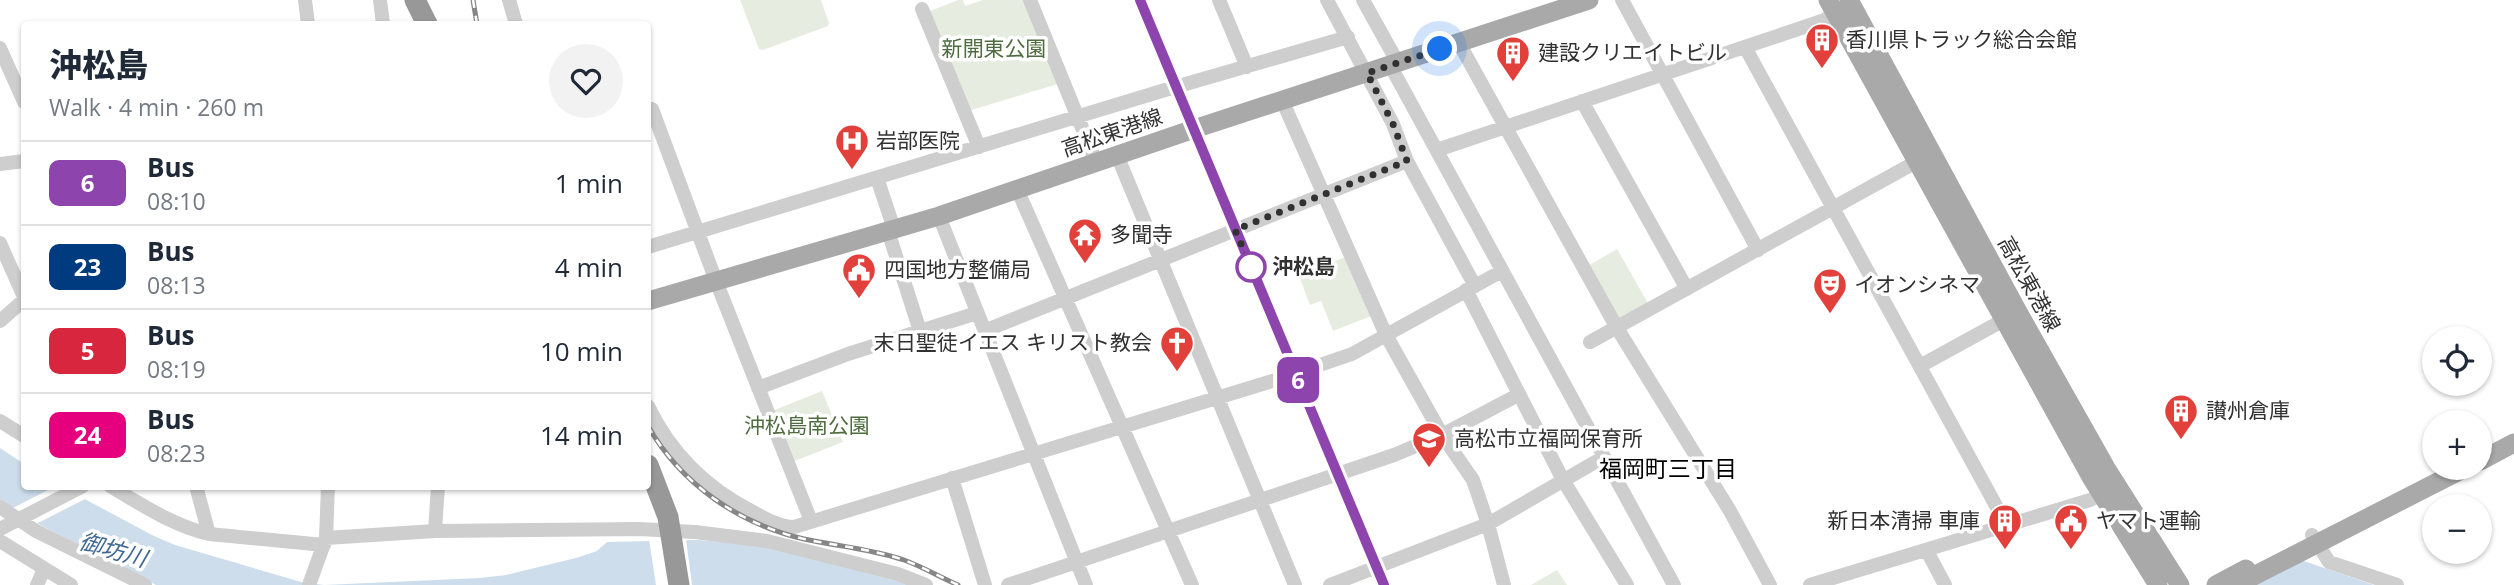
<!DOCTYPE html>
<html lang="en">
<head>
<meta charset="utf-8">
<style>
  body { margin:0; font-family:"Open Sans","Noto Sans JP",sans-serif; background:#f2f2f3; color:#1f2937; height:100vh; display:flex; flex-direction:column; font-size:26px; white-space:nowrap }
  * { box-sizing:border-box; margin:0 }
  p { font-size:23px; color:#747a83 }
  .icon { flex:none; width:38px; height:38px; fill:none; stroke:currentColor; stroke-width:2; stroke-linecap:round; stroke-linejoin:round }
  .map { position:relative; flex:1; overflow:hidden }
  .sheet { position:absolute; left:21px; top:21px; width:630px; height:469px; display:flex; flex-direction:column; background:#fff; border-radius:7px; box-shadow:0 2px 5px #0004 }
  .sheet>* { flex:none }
  .badge { padding:0 14px; border-radius:10px; font-size:24px; line-height:46px }
  .controls { position:absolute; left:2422px; top:326px; display:grid; gap:14px }
  .controls a { display:grid; place-items:center; width:70px; height:70px; border-radius:50%; background:#fff; box-shadow:0 2px 5px #0004; font-size:35px }
  .you { position:absolute; width:35px; height:35px; margin:-18px; border:5px solid #fff; border-radius:50%; background:#1a73e8; box-shadow:0 0 0 10px #1a73e833 }
  .map>.badge { position:absolute; translate:-50% -50%; box-shadow:0 0 0 4px #fff }
  .round { display:grid; place-items:center; flex:none; width:74px; height:74px; border-radius:37px; background:#f2f2f3 }
  .head { display:flex; align-items:center; justify-content:space-between; height:119px; padding:0 28px }
  h1 { font-size:33px; font-weight:800; line-height:52px }
  ul { padding:0; list-style:none }
  li { display:flex; align-items:center; gap:21px; height:84px; padding:0 28px; border-top:2px solid #e0e1e3 }
  li div { flex:1 }
  li b { display:block; font-size:26px }
  li em { font-style:normal }
  li .badge { min-width:77px; font-weight:700; text-align:center }
  .map>svg:first-child { display:block }
  .green { fill:#e6ede0 }
  .water { fill:#cdddec }
  .pier { fill:#fff }
  .lines { fill:none; stroke-linecap:round; stroke-linejoin:round }
  .minor { stroke:#cecece; stroke-width:14 }
  .major { stroke:#a9a9a9; stroke-width:19 }
  .highway { stroke:#989898; stroke-width:21 }
  .rail-casing { stroke:#868686; stroke-width:5 }
  .rail { stroke:#fff; stroke-width:2.5; stroke-dasharray:8; stroke-linecap:butt }
  .line-casing { stroke:#fff; stroke-width:16 }
  .line { stroke:#8e44ad; stroke-width:10 }
  .walk { stroke:#313131; stroke-width:7; stroke-dasharray:0 12.6 }
  .stop-dot { fill:#fff; stroke:#8e44ad; stroke-width:3.5 }
  .labels { text-anchor:middle; stroke-width:7; stroke-linejoin:round; paint-order:stroke }
  .poi-label { font-size:21px; fill:#313131; stroke:#fff; text-anchor:start }
  .park-label { font-size:21px; fill:#4f6c3f; stroke:#fff }
  .street-label { font-size:21px; fill:#313131; stroke:#fff }
  .stop-label { font-size:21px; font-weight:bold; fill:#313131; stroke:#fff; text-anchor:start }
  .neighbourhood-label { font-size:23px; fill:#000; stroke:#fff }
  .water-label { font-size:23px; font-style:italic; fill:#406992; stroke:#fff }
</style>
</head>
<body>
<div class="map">
<svg width="2514" height="585" viewBox="0 0 2514 585">
  <rect width="100%" height="100%" fill="#fff"/>
  <!-- green -->
  <path class="green" d="M740,0H821L829,23L828,26L763,50L759,49Z
    M958,0H963L965,6L983,0H1026L1061,83L968,111L930,11Z
    M1617,249L1649,305L1621,321L1615,319L1586,267Z
    M1348,256L1374,315L1333,331L1321,301L1310,305L1299,276Z
    M822,391L843,442L792,462L772,411Z
    M1557,570L1567,585H1531Z"/>
  <!-- water -->
  <path class="water" d="M0,448L24,464V486L62,487L154,536L175,545L301,582L324,585L480,578L506,575L576,558L597,551L607,542L698,540L760,545L913,585H156L0,504Z
    M2301,560L2374,585H2255Z"/>
  <!-- pier -->
  <path class="pier" d="M54,487H64L85,499L32,526L7,511Z
    M649,539H686L692,585H656Z"/>
  <g class="lines">
    <!-- minor -->
    <path class="minor" d="M305,0L308,24
      M380,0L383,24
      M509,0L516,24
      M1030,0L1096,162
      M1140,0L1384,585
      M1219,0L1247,67
      M1327,0L1393,124L1407,161L1475,286
      M1363,0L1398,63
      M1622,0L1758,250
      M922,9L979,147
      M1459,43L1617,328L1730,511L1770,585
      M1745,47L2006,524
      M0,48L24,102
      M1390,65L1674,585
      M1282,100L1386,335L1442,435L1473,480L1488,524L1504,585
      M1582,101L1687,289
      M652,109L716,281L811,521
      M1437,150L1822,21L1842,11
      M1117,155L1295,585
      M0,164L24,161
      M877,178L894,229
      M1017,189L1192,585
      M939,216L1086,585
      M888,231L920,331
      M0,243L24,297
      M648,247L1165,90L1348,37
      M1466,290L1563,480L1627,585
      M0,321L24,300
      M984,331L1407,161
      M1590,342L1916,162
      M1920,366L2011,316
      M758,388L848,354L977,313
      M648,406C671,454 706,488 753,512C766,519 780,527 794,527L1279,379L1352,354L1502,271
      M0,421L24,436
      M952,478L985,585
      M110,486C142,505 172,525 209,534L324,545
      M196,486L209,534
      M0,507L36,531L145,585
      M0,529L83,486
      M435,531L438,486
      M2312,535L2329,562L2397,585
      M326,538L435,531L639,529L695,532L767,541L898,574L926,585
      M0,541L71,585
      M1927,551L1945,585
      M37,585L44,569
      M309,585L326,538L328,486
      M1008,585L1394,455L1442,435L1518,395
      M1330,585L1488,524L1604,457
      M1810,585L2090,500L2109,491"/>
    <!-- major -->
    <path class="major" d="M1828,0L2091,477L2158,585
      M1849,0L2018,312L2106,468L2180,585
      M648,301L939,216L1194,129L1589,0
      M2480,461L2514,443
      M2216,585L2246,569
      M2236,585L2467,467"/>
    <!-- highway -->
    <path class="highway" d="M415,0L427,24
      M648,465L668,517L679,585"/>
    <!-- rail casing -->
    <g class="rail-casing">
      <path id="rail" d="M473,0L477,24
        M648,426C681,484 739,524 804,539C837,546 872,549 904,560C923,567 940,577 958,585"/>
    </g>
    <!-- rail -->
    <use href="#rail" class="rail"/>
  </g>
  <g class="lines">
    <!-- line casing -->
    <g class="line-casing">
      <path id="line" d="M1140,0L1384,585"/>
    </g>
    <!-- line -->
    <use href="#line" class="line"/>
    <!-- walk -->
    <path class="walk" d="M1251,267L1235,230L1407,161L1393,124L1367,73L1440,49"/>
  </g>
  <!-- icons -->
  <defs>
    <g id="building-pin" transform="scale(1.75)"><path d="M0 17L-7.5 6A9.5 9.5 0 1 1 7.5 6Z" fill="#e1403b" stroke="#fff"/><path d="M-4-6H4V6H1V3H-1V6H-4ZM-2.5-4.3h1.7v1.8h-1.7ZM.8-4.3h1.7v1.8H.8ZM-2.5-1h1.7V.8h-1.7ZM.8-1h1.7V.8H.8Z" fill="#fff"/></g>
    <g id="hospital-pin" transform="scale(1.75)"><path d="M0 17L-7.5 6A9.5 9.5 0 1 1 7.5 6Z" fill="#e1403b" stroke="#fff"/><path d="M-5-5h3v3.5h4V-5h3V5h-3V1.5h-4V5h-3Z" fill="#fff"/></g>
    <g id="temple-pin" transform="scale(1.75)"><path d="M0 17L-7.5 6A9.5 9.5 0 1 1 7.5 6Z" fill="#e1403b" stroke="#fff"/><path d="M0-6L5-2H3V0L6.5 2.5H4V6H1.5V3h-3V6H-4V2.5H-6.5L-3 0V-2H-5Z" fill="#fff"/></g>
    <g id="civic-pin" transform="scale(1.75)"><path d="M0 17L-7.5 6A9.5 9.5 0 1 1 7.5 6Z" fill="#e1403b" stroke="#fff"/><path d="M-.6-6.5H3V-4.5H.6V-3L4-1V1h2V6H-6V1h2V-1L-.6-3ZM-1.2 2.5V6h2.4V2.5Z" fill="#fff"/></g>
    <g id="theatre-pin" transform="scale(1.75)"><path d="M0 17L-7.5 6A9.5 9.5 0 1 1 7.5 6Z" fill="#e1403b" stroke="#fff"/><path d="M-5-5.5Q0-4 5-5.5V0Q5 5 0 6Q-5 5-5 0ZM-3.3-2.5H-1v1.5H-3.3ZM1-2.5H3.3v1.5H1ZM-2.8 1Q0 5.5 2.8 1Z" fill="#fff"/></g>
    <g id="church-pin" transform="scale(1.75)"><path d="M0 17L-7.5 6A9.5 9.5 0 1 1 7.5 6Z" fill="#e1403b" stroke="#fff"/><path d="M-1.2-6h2.4v3.5h3.3v2.4h-3.3V6h-2.4V-.1h-3.3v-2.4h3.3Z" fill="#fff"/></g>
    <g id="school-pin" transform="scale(1.75)"><path d="M0 17L-7.5 6A9.5 9.5 0 1 1 7.5 6Z" fill="#e1403b" stroke="#fff"/><path d="M0-5L7-2L0 1L-7-2ZM-4 1L0 2.5L4 1V4Q0 6-4 4Z" fill="#fff"/></g>
  </defs>
  <g fill-rule="evenodd">
    <use href="#building-pin" x="1822" y="40"/>
    <use href="#building-pin" x="1513" y="53"/>
    <use href="#hospital-pin" x="852" y="141"/>
    <use href="#temple-pin" x="1085" y="235"/>
    <use href="#civic-pin" x="859" y="270"/>
    <use href="#theatre-pin" x="1830" y="285"/>
    <use href="#church-pin" x="1177" y="343"/>
    <use href="#building-pin" x="2181" y="411"/>
    <use href="#school-pin" x="1429" y="439"/>
    <use href="#building-pin" x="2005" y="521"/>
    <use href="#civic-pin" x="2071" y="521"/>
  </g>
  <!-- markers -->
  <circle class="stop-dot" cx="1251" cy="267" r="14"/>
  <g class="labels">
    <!-- poi labels -->
    <g class="poi-label">
      <text x="1846" y="47">香川県トラック総合会館</text>
      <text x="1538" y="60">建設クリエイトビル</text>
      <text x="876" y="148">岩部医院</text>
      <text x="1110" y="242">多聞寺</text>
      <text x="884" y="277">四国地方整備局</text>
      <text x="1854" y="292">イオンシネマ</text>
      <text x="1152" y="350" text-anchor="end">末日聖徒イエス キリスト教会</text>
      <text x="2206" y="418">讃州倉庫</text>
      <text x="1454" y="446">高松市立福岡保育所</text>
      <text x="1980" y="528" text-anchor="end">新日本清掃 車庫</text>
      <text x="2096" y="528">ヤマト運輸</text>
    </g>
    <!-- park labels -->
    <g class="park-label">
      <text x="994" y="56">新開東公園</text>
      <text x="807" y="433">沖松島南公園</text>
    </g>
    <!-- street labels -->
    <g class="street-label">
      <text transform="translate(1112 133) rotate(-19)" y="7">高松東港線</text>
      <text transform="translate(2029 284) rotate(61)" y="7">高松東港線</text>
    </g>
    <!-- stop labels -->
    <g class="stop-label">
      <text x="1272" y="274">沖松島</text>
    </g>
    <!-- neighbourhood labels -->
    <g class="neighbourhood-label">
      <text x="1668" y="477">福岡町三丁目</text>
    </g>
    <!-- water labels -->
    <g class="water-label">
      <text transform="translate(113 550) rotate(16)" y="8">御坊川</text>
    </g>
  </g>
</svg>
<div class="controls">
<a><svg class="icon" aria-label="locate" viewBox="0 0 24 24"><circle cx="12" cy="12" r="6"/><path d="M12 2v4M12 18v4M2 12h4M18 12h4"/></svg></a>
<a>+</a>
<a>−</a>
</div>
<div class="you" style="left:1440px;top:49px"></div>
<b class="badge" style="left:1298px;top:380px;background:#8e44ad;color:#fff">6</b>
<section class="sheet">
<div class="head"><div><h1>沖松島</h1><p>Walk · 4 min · 260 m</p></div><a class="round"><svg class="icon" aria-label="heart" viewBox="0 0 24 24"><path d="M12 20l-8-8c-3-5 5-10 8-4 3-6 11-1 8 4z"/></svg></a></div>
<ul>
<li><span class="badge" style="background:#8e44ad;color:#fff">6</span><div><b>Bus</b><p>08:10</p></div><em>1 min</em></li>
<li><span class="badge" style="background:#003b80;color:#fff">23</span><div><b>Bus</b><p>08:13</p></div><em>4 min</em></li>
<li><span class="badge" style="background:#d7263d;color:#fff">5</span><div><b>Bus</b><p>08:19</p></div><em>10 min</em></li>
<li><span class="badge" style="background:#e6007e;color:#fff">24</span><div><b>Bus</b><p>08:23</p></div><em>14 min</em></li>
</ul>
</section>
</div>
</body>
</html>
